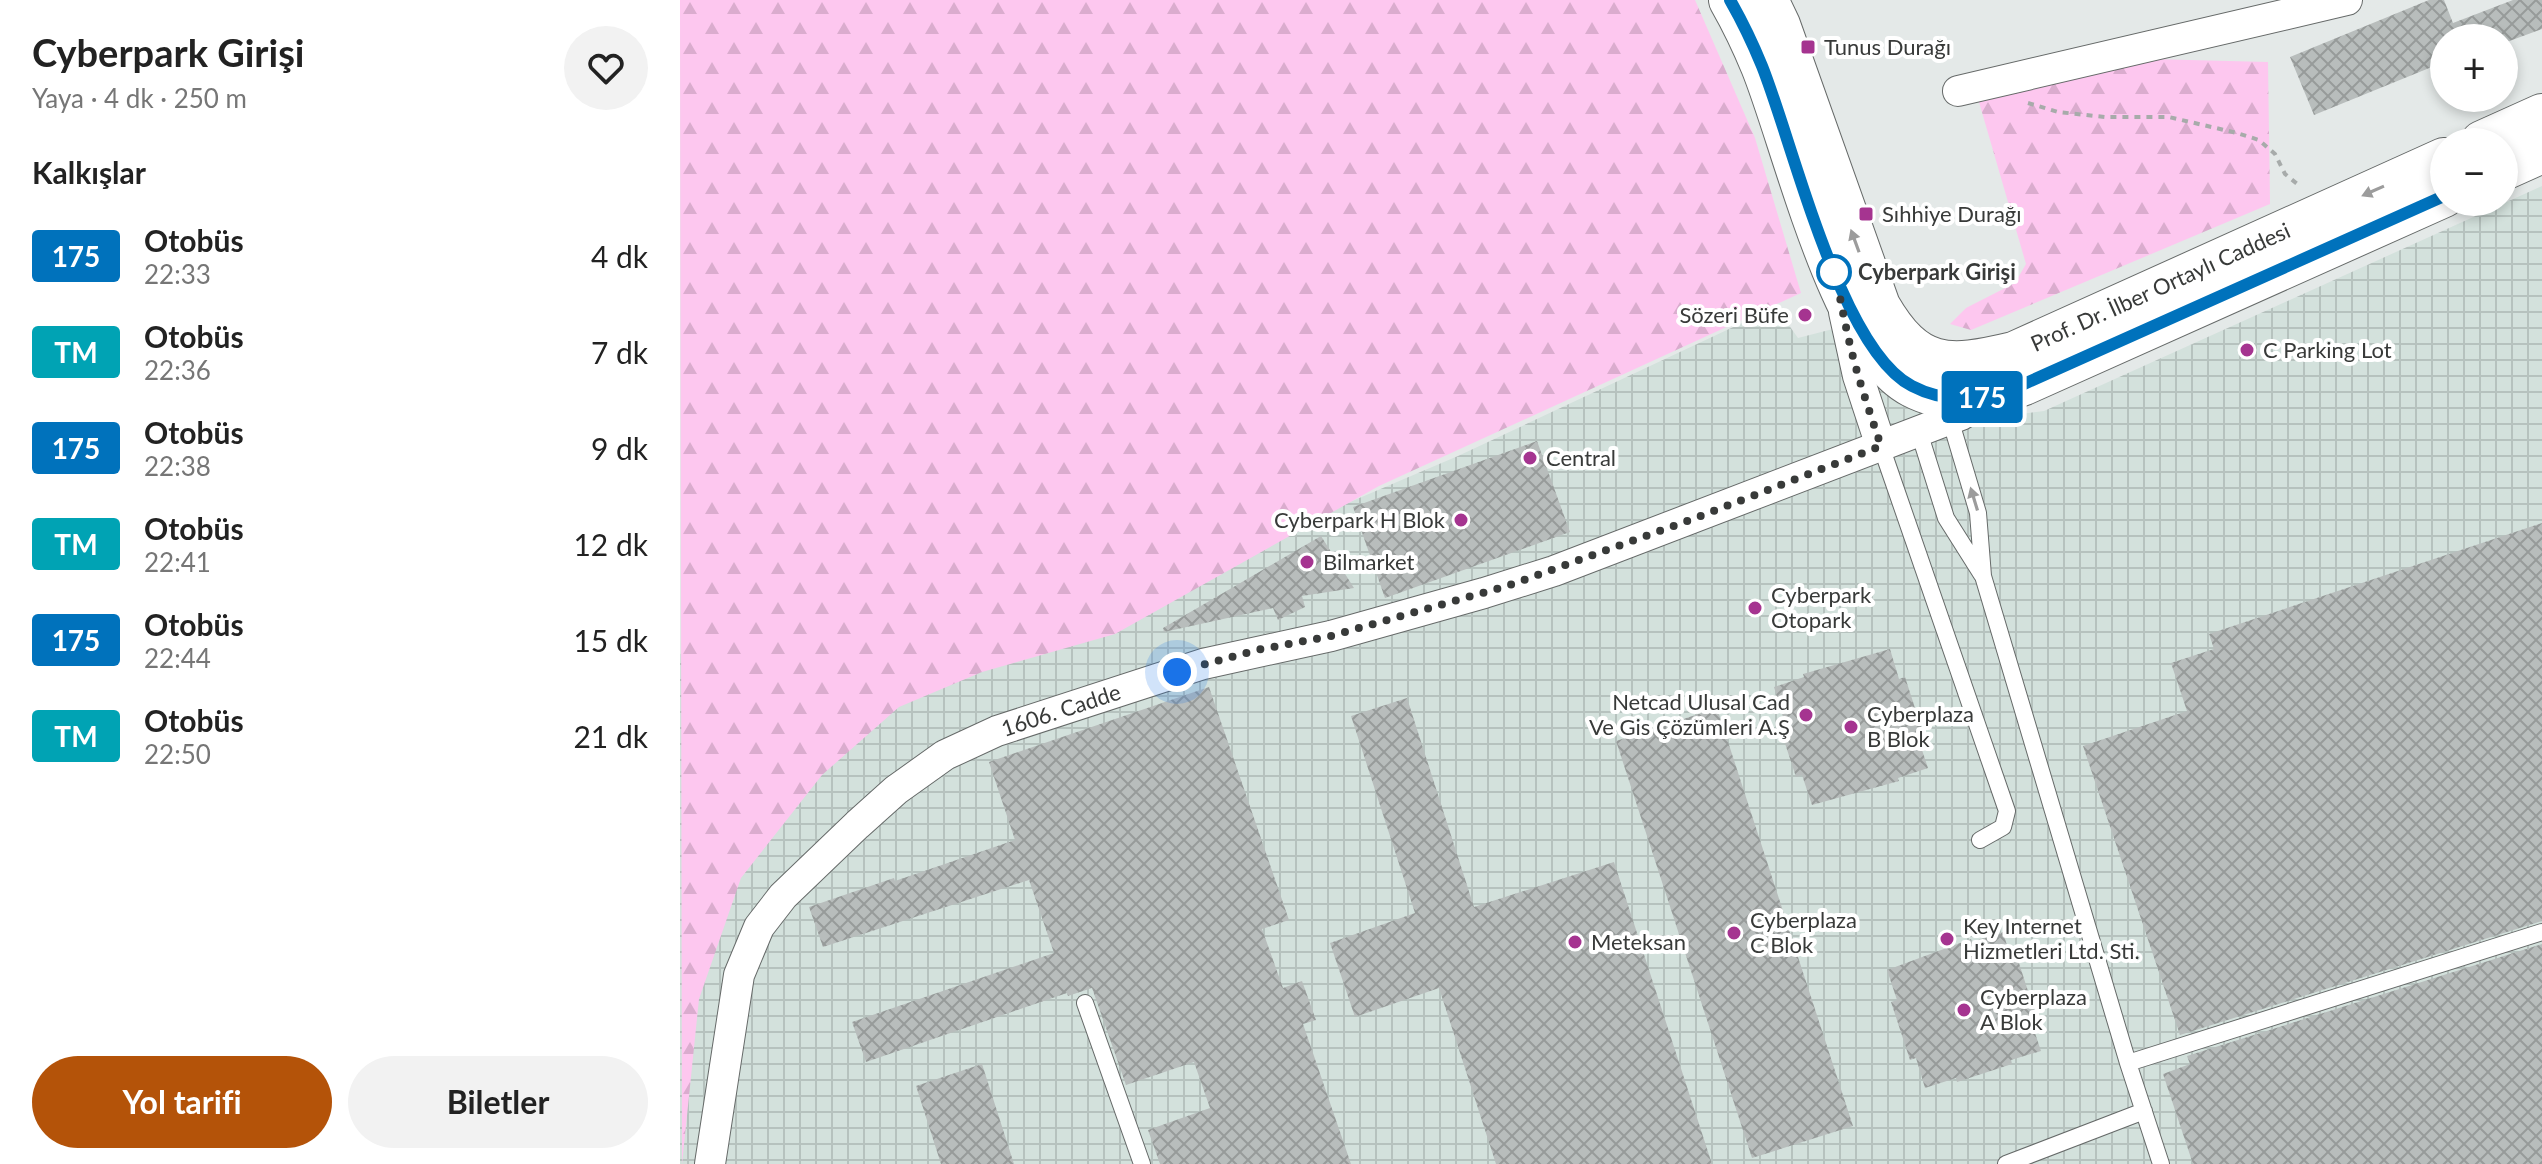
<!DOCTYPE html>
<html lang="tr">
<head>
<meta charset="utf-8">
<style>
  body { margin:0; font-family:Lato,sans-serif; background:#f2f2f2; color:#222; height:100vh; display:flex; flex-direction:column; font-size:30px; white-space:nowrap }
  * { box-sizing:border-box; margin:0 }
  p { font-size:26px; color:#767676 }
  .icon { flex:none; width:44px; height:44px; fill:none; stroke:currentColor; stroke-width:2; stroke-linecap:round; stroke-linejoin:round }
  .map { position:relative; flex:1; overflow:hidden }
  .sheet { display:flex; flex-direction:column; background:#fff; width:680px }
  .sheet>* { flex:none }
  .badge { padding:0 16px; border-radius:6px; font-size:28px; line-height:52px }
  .buttons { position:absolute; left:1750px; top:24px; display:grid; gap:16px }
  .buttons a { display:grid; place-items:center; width:88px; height:88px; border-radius:50%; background:#fff; box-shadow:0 4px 12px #0003; font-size:40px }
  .you { position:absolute; width:40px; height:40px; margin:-20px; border:6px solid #fff; border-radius:50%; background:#1a73e8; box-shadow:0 0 0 12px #1a73e833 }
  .map>.badge { position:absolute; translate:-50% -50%; box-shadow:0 0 0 4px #fff }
  h2 { padding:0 32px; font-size:30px; line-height:72px }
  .round { display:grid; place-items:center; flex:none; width:84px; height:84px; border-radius:42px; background:#f2f2f2 }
  .overview { display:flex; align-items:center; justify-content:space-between; height:136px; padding:0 32px }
  h1 { font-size:38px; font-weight:700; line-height:60px }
  .cta { display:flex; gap:16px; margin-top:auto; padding:16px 32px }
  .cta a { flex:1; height:92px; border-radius:48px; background:#b45309; color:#fff; font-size:32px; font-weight:700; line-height:92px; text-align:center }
  .cta a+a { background:#f2f2f2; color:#222 }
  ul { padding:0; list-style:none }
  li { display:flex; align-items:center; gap:24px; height:96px; padding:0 32px }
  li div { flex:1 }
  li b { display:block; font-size:30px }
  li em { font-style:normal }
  li .badge { min-width:88px; font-weight:700; text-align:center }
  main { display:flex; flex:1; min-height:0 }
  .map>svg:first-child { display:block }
  .industrial { fill:url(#industrial-grid) }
  .forest { fill:url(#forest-firs) }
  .building { fill:url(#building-cross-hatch) }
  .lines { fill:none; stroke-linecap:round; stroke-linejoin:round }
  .lane-casing { stroke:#666a69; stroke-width:18 }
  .street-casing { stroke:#666a69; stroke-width:32 }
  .secondary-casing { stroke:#666a69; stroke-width:44 }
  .path { stroke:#a7abaa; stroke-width:4; stroke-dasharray:6 6; stroke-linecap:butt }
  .lane { stroke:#fff; stroke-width:16 }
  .street { stroke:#fff; stroke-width:30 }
  .secondary { stroke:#fff; stroke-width:42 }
  .oneway { fill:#9c9c9c }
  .line-casing { stroke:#fff; stroke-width:18 }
  .line { stroke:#0072bc; stroke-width:12 }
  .walk { stroke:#383a39; stroke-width:8; stroke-dasharray:0 14.4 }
  .poi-dot { fill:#a53490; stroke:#fff; stroke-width:3 }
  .stop-dot { fill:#fff; stroke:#0072bc; stroke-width:4 }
  .labels { text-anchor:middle; stroke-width:8; stroke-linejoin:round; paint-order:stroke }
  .poi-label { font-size:22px; fill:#383a39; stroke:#fff; text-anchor:start }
  .stop-label { font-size:22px; font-weight:bold; fill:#383a39; stroke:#fff; text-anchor:start }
  .street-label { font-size:22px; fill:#383a39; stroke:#fff }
</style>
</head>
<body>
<main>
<section class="sheet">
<div class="overview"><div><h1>Cyberpark Girişi</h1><p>Yaya · 4 dk · 250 m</p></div><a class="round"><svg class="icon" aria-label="heart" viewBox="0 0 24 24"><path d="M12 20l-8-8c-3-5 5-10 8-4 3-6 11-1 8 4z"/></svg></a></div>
<h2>Kalkışlar</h2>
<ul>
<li><span class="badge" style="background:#0072bc;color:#fff">175</span><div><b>Otobüs</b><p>22:33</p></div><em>4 dk</em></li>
<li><span class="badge" style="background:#00a3b4;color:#fff">TM</span><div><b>Otobüs</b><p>22:36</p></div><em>7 dk</em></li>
<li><span class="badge" style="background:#0072bc;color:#fff">175</span><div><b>Otobüs</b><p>22:38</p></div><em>9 dk</em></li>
<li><span class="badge" style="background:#00a3b4;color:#fff">TM</span><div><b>Otobüs</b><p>22:41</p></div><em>12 dk</em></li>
<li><span class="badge" style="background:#0072bc;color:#fff">175</span><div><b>Otobüs</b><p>22:44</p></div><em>15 dk</em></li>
<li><span class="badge" style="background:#00a3b4;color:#fff">TM</span><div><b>Otobüs</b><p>22:50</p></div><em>21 dk</em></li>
</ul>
<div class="cta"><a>Yol tarifi</a><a>Biletler</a></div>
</section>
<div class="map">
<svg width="1862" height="1164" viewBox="0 0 1862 1164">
  <defs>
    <pattern id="industrial-grid" width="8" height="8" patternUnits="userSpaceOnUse" patternTransform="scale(2)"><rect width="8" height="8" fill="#d3e1dc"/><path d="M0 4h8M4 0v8" fill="none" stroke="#b6c2be"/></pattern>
    <pattern id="forest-firs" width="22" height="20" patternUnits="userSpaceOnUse" patternTransform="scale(2)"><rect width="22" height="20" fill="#fdc7ef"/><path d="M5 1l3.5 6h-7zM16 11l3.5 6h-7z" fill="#daacce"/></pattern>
    <pattern id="building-cross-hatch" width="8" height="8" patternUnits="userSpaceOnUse" patternTransform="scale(2)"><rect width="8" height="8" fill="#b8bdbc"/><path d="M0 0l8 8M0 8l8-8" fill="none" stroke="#979b9a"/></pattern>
  </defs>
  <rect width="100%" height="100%" fill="#e4e9e8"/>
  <!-- industrial -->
  <path class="industrial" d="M1862,186V1164H0V654L576,542L778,456L1096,307L1118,338L1153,329L1279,411L1309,418L1364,411Z"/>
  <!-- forest -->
  <path class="forest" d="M0,0H1015L1075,138L1121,293L699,486L435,634L302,672L219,707L142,775L61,878L19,999L2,1164Z
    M1470,59L1588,62L1590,204L1291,330L1270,324L1286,308L1335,283L1346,264L1299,102Z"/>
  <!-- building -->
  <path class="building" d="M1749,0H1764L1773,23L1833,0H1862V29L1824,43V38H1764V62L1634,115L1610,57Z
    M857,441L890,532L705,598L673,507Z
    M1862,523V921L1500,1035L1403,746L1507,711L1491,663L1534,649L1529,634Z
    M641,536L674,588L622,596L625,607L598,620L593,608L484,632L483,628Z
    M1210,649L1219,679L1225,677L1244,736L1238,738L1248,768L1218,778L1219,781L1132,805L1122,775L1116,777L1097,719L1103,717L1094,687L1124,677L1123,674Z
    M529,687L609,920L582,929L603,988L622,981L636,1020L623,1024L671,1164H480L468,1130L530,1108L514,1062L446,1085L412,988L388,996L387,993L186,1062L172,1022L374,953L349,880L143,947L129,907L214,878L215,881L335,840L309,762Z
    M727,698L794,907L934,862L1032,1164H816L759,988L675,1017L650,943L735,913L671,716Z
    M1037,708L1173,1126L1072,1158L936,741Z
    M1323,932L1332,962L1338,960L1357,1019L1351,1021L1361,1051L1331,1060L1332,1064L1277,1082L1276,1078L1245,1088L1236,1058L1230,1060L1211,1002L1217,1000L1207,970L1291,939L1292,942Z
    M1862,944V1164H1513L1483,1074L1510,1064L1507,1056Z
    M302,1064L334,1164H261L236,1086Z"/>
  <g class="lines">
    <!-- lane casing -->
    <g class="lane-casing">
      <path id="lane" d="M1270,419L1298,513L1303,576L1448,1063L1481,1164
        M1239,432L1266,518L1302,575
        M1201,446L1327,811L1323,827L1300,840
        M405,1003L462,1164
        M1448,1063L1862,932
        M1326,1164L1464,1111"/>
    </g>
    <!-- street casing -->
    <g class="street-casing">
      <g id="street">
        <path d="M1278,91L1667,0"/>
        <path d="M1164,312L1178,376L1201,446"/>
        <path id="s1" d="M30,1164L59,975L79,927L103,896L177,825L216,790L265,755L317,731L523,664L651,636L804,593L874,571L1281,415L1307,399"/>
      </g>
    </g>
    <!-- secondary casing -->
    <g class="secondary-casing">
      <g id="secondary">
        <path d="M1050,0C1062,21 1073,44 1082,66C1113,142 1160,349 1232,386C1270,406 1306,398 1344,384L1764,196"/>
        <path id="s2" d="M1087,0L1099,25L1199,306C1236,370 1267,369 1334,353L1764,159"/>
        <path d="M1802,142L1862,115"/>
        <path d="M1824,169L1862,152"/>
      </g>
    </g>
    <!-- path -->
    <path class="path" d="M1348,103L1378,112L1425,117H1489L1557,133L1579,140L1595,154L1605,174L1621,187"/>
    <!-- lane -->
    <use href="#lane" class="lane"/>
    <!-- street -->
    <use href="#street" class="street"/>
    <!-- secondary -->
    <use href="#secondary" class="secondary"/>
  </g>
  <!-- one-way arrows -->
  <defs><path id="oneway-solid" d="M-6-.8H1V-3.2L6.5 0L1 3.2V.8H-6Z" transform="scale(2)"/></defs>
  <g class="oneway">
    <use href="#oneway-solid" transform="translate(1693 191) rotate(156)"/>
    <use href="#oneway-solid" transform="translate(1175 241) rotate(-110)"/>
    <use href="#oneway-solid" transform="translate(1294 499) rotate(-107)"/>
  </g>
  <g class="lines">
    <!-- line casing -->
    <g class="line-casing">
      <path id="line" d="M1050,0C1062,21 1073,44 1082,66C1113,143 1160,349 1232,386C1270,406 1306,398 1344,384L1764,196"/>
    </g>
    <!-- line -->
    <use href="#line" class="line"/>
    <!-- walk -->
    <path class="walk" d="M497,672L577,650L651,636L827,586L1013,519L1201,446C1189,410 1176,373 1168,336C1162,311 1159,287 1151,262L1154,272"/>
  </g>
  <!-- markers -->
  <g class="poi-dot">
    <rect x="1120" y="39" width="16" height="16" rx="4"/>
    <rect x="1178" y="206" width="16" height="16" rx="4"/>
    <circle cx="1125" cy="315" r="8"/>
    <circle cx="1567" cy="350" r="8"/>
    <circle cx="850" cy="458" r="8"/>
    <circle cx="781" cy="520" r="8"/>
    <circle cx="627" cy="562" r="8"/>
    <circle cx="1075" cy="608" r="8"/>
    <circle cx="1126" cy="715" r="8"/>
    <circle cx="1171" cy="727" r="8"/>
    <circle cx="1054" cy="933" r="8"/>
    <circle cx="1267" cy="939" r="8"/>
    <circle cx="895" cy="942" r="8"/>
    <circle cx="1284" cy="1010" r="8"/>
  </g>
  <circle class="stop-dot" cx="1154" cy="272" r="16"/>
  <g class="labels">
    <!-- poi labels -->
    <g class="poi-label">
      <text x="1144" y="55">Tunus Durağı</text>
      <text x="1202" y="222">Sıhhiye Durağı</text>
      <text x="1109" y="323" text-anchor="end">Sözeri Büfe</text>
      <text x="1583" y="358">C Parking Lot</text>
      <text x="866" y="466">Central</text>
      <text x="765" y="528" text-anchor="end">Cyberpark H Blok</text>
      <text x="643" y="570">Bilmarket</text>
      <text x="1091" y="603">Cyberpark<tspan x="1091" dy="25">Otopark</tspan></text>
      <text x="1110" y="710" text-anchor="end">Netcad Ulusal Cad<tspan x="1110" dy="25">Ve Gis Çözümleri A.Ş</tspan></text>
      <text x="1187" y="722">Cyberplaza<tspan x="1187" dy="25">B Blok</tspan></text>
      <text x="1070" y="928">Cyberplaza<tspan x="1070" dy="25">C Blok</tspan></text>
      <text x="1283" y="934">Key Internet<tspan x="1283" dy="25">Hizmetleri Ltd. Sti.</tspan></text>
      <text x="911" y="950">Meteksan</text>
      <text x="1300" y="1005">Cyberplaza<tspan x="1300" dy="25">A Blok</tspan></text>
    </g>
    <!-- stop labels -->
    <g class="stop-label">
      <text x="1178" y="280">Cyberpark Girişi</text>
    </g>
    <!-- street labels -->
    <g class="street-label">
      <text dy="8" stroke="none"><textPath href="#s2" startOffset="646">Prof. Dr. İlber Ortaylı Caddesi</textPath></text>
      <text dy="8" stroke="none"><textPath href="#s1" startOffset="622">1606. Cadde</textPath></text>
    </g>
  </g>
</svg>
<div class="buttons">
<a>+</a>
<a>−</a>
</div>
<div class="you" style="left:497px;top:672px"></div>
<b class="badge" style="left:1302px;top:397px;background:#0072bc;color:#fff">175</b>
</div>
</main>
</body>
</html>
